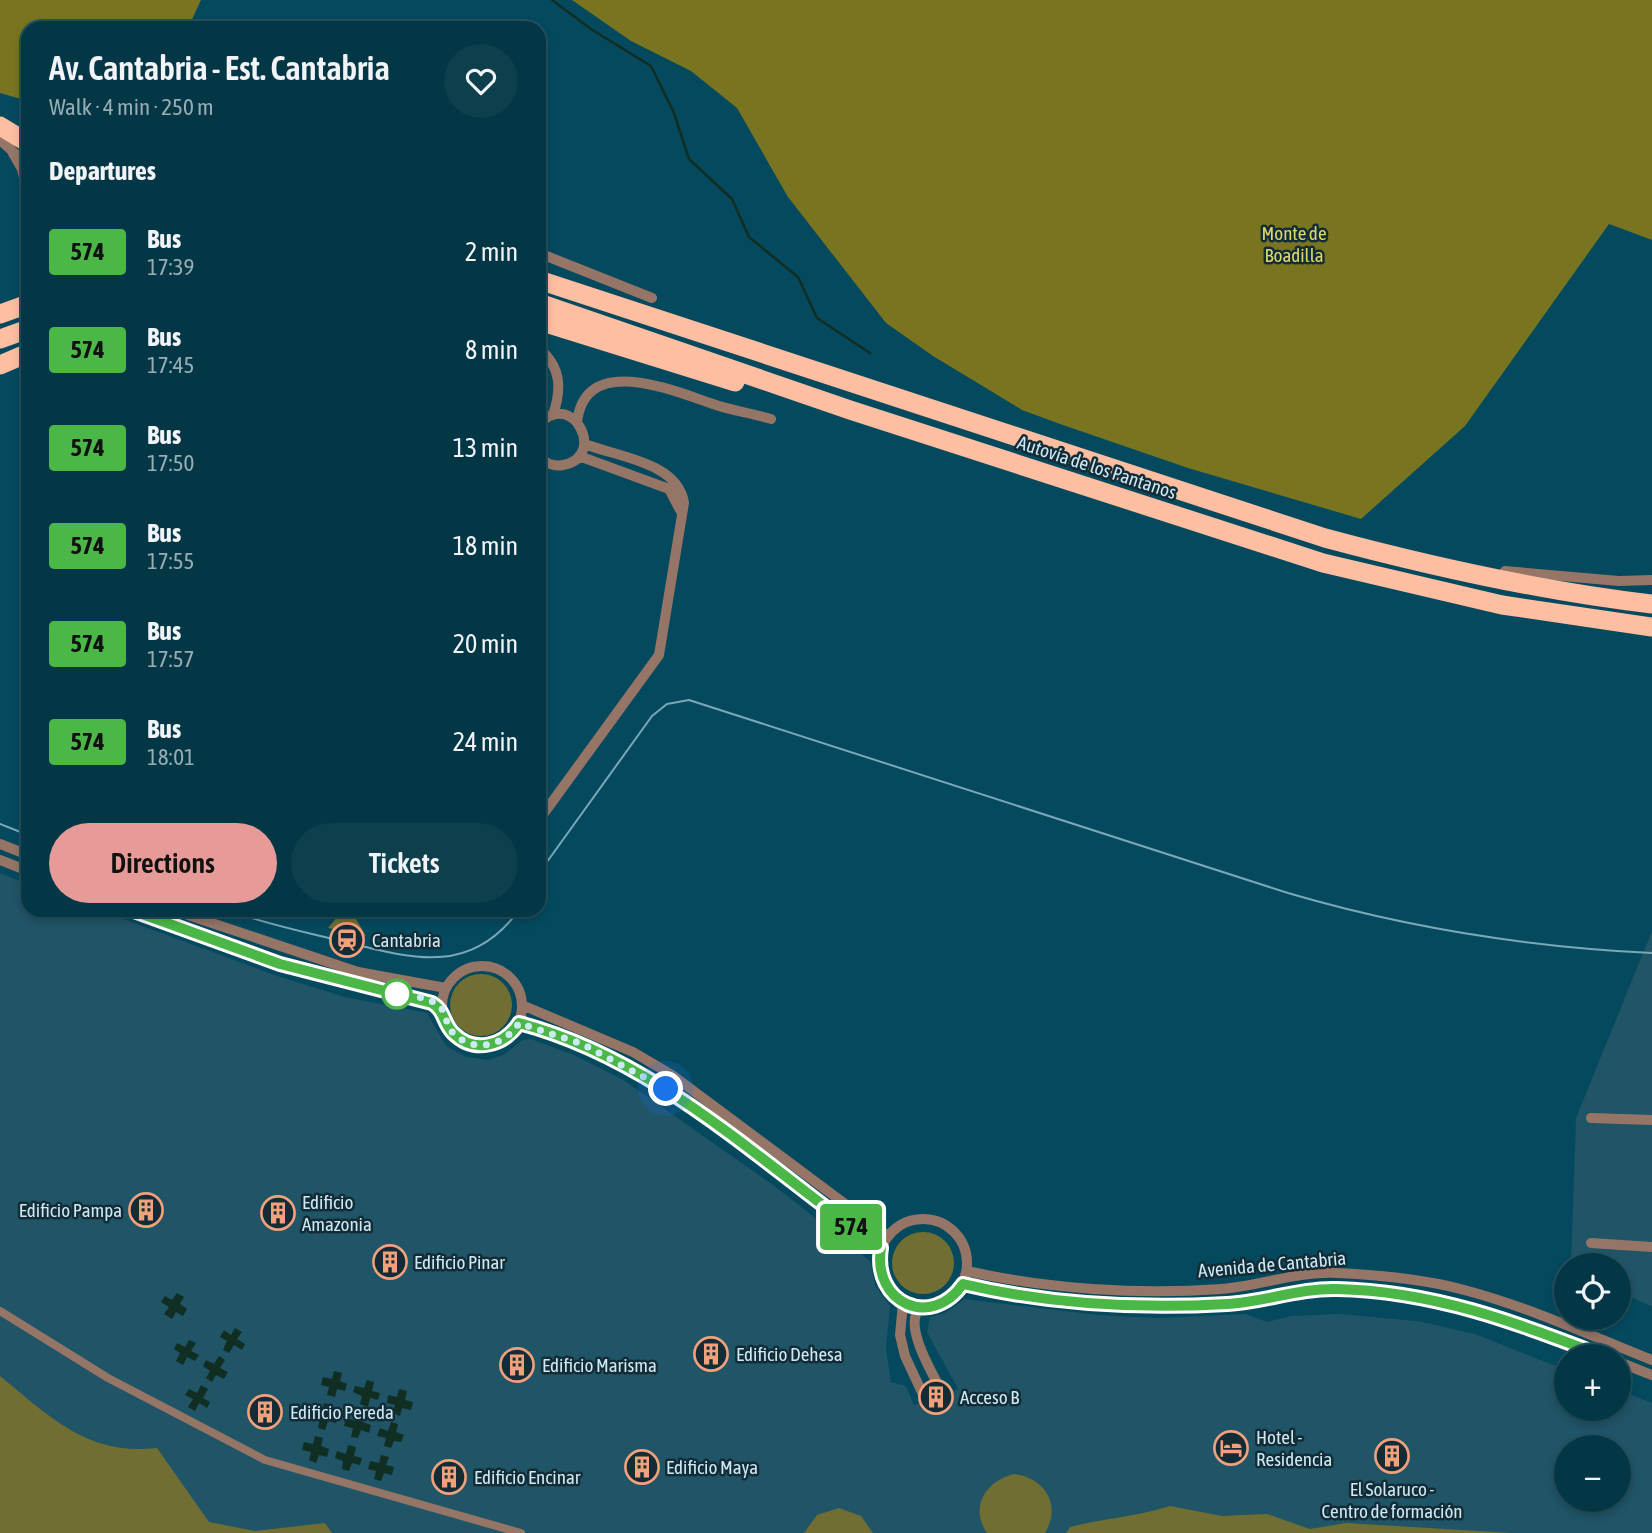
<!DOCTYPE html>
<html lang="en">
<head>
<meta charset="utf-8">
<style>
  body { margin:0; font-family:"Asap Condensed",sans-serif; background:#0d3f4d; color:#f1f3f6; height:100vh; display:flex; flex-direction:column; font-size:26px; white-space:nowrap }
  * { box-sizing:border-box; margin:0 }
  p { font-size:23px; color:#97acb3 }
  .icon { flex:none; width:38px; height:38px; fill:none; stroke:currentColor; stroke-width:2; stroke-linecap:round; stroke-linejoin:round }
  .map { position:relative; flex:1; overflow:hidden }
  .details { position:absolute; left:21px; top:21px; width:525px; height:896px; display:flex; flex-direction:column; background:#043746; border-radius:21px; box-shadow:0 4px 10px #0003,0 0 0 2px #25515f }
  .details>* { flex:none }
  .badge { padding:0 14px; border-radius:5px; font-size:24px; line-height:46px }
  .tools { position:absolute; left:1554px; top:1253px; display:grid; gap:14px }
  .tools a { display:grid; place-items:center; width:77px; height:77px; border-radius:50%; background:#043746; box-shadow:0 4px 10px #0003,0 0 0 2px #25515f; font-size:35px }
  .you { position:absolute; width:35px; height:35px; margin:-18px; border:5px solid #fff; border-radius:50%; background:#1a73e8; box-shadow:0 0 0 10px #1a73e833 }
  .map>.badge { position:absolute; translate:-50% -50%; box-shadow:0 0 0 4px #fff }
  h2 { padding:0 28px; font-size:26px; line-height:63px }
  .round { display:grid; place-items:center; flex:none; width:74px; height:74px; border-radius:37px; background:#0d3f4d }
  .summary { display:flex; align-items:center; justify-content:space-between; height:119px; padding:0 28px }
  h1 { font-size:33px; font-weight:600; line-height:52px }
  .button { display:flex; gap:14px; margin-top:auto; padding:14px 28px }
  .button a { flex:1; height:80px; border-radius:42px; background:#e69b98; color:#111; font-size:28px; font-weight:600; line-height:80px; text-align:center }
  .button a+a { background:#0d3f4d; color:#f1f3f6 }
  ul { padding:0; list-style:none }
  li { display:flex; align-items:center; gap:21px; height:98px; padding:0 28px }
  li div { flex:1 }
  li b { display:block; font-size:26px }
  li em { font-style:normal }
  li .badge { min-width:77px; font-weight:700; text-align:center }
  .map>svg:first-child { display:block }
  .built { fill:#205467; fill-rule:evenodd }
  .green { fill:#716e33 }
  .forest { fill:#797420 }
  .water { fill:#112e23 }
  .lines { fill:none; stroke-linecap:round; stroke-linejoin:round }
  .stream { stroke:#112e23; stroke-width:2.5 }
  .pedestrian { stroke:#957566; stroke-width:8 }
  .minor { stroke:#957566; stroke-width:10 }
  .motorway { stroke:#fdbea1; stroke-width:19 }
  .tram { stroke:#7ba8b8; stroke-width:2 }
  .line-casing { stroke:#fff; stroke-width:16 }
  .line { stroke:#4ab747; stroke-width:10 }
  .walk { stroke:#cce9f6; stroke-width:7; stroke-dasharray:0 12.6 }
  .stop-dot { fill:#fff; stroke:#4ab747; stroke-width:3.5 }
  .labels { text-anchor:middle; stroke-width:5; stroke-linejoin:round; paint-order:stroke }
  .park-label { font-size:19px; fill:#ded86a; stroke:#132c35 }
  .street-label { font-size:19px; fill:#cce9f6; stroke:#132c35 }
  .poi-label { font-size:19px; fill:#cce9f6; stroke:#132c35; text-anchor:start }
</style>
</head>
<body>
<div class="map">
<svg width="1652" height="1533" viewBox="0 0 1652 1533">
  <rect width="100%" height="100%" fill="#05495e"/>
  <!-- built -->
  <path class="built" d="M0,873L28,884V910H99L280,977L345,997L427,1013L446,1046L467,1057L488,1060L503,1055L523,1040L531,1039L574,1055L622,1079L777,1188L870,1261L875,1285L890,1306L886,1349L891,1382L906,1386L914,1405L958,1389L927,1332L930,1317L945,1313L965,1299L1098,1315L1158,1318L1245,1314L1267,1322L1291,1316L1339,1314L1417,1321L1475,1334L1566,1370V1409H1619V1390L1652,1403V1533H0ZM1566,1447H1619V1500H1566Z
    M1652,931V1307L1619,1291V1265H1571L1576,1118Z"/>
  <!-- green -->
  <path class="green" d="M343,910H360L356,919L366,936L328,928Z
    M450 1005a31 31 0 1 1 62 0a31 31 0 1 1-62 0Z
    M892 1263a31 31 0 1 1 62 0a31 31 0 1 1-62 0Z
    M0,1376C50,1417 88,1456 157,1448L209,1522L255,1531L325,1523L332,1533H0Z
    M1014,1474C1045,1478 1062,1505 1045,1533H987C969,1507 986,1481 1014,1474Z
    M1170,1506L1222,1516L1267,1514L1310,1529L1346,1523L1511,1533H1066L1070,1527C1104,1518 1136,1517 1170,1506Z
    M839,1508L861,1516L873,1533H804L817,1515Z"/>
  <!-- forest -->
  <path class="forest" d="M0,0H201L188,28H28V101L0,93Z
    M572,0H1652V240L1609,224L1465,426L1361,519L1188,468L1060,424L1022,410L933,356L886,323L788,197L737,108L691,71L631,41Z"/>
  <!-- water -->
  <path class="water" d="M177,1293L184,1297L180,1304L187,1309L183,1316L176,1312L172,1319L164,1314L169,1307L161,1302L165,1296L172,1300Z
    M235,1328L242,1332L237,1339L245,1344L242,1350L234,1345L229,1353L223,1350L227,1341L220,1337L224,1330L231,1335Z
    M189,1340L196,1343L191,1351L199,1355L195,1361L187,1357L183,1365L176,1361L180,1353L174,1349L177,1343L185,1347Z
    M219,1356L225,1360L220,1368L228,1372L224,1379L216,1375L212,1382L206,1378L210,1371L203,1366L206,1360L214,1364Z
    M334,1371L342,1373L340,1381L347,1384L345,1391L337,1389L335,1397L327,1395L329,1387L321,1385L323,1377L332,1379Z
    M367,1380L374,1382L372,1391L380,1393L378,1400L370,1398L368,1407L360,1404L362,1396L353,1392L355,1386L364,1388Z
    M201,1385L208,1389L203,1398L210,1402L207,1408L199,1403L195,1411L188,1407L193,1399L185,1395L189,1389L197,1393Z
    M399,1389L407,1391L405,1400L413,1402L411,1410L402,1408L400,1416L393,1413L395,1405L387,1403L388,1395L397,1397Z
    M324,1403L332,1405L330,1414L338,1417L336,1423L328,1421L325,1430L318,1428L320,1419L312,1417L314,1410L322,1412Z
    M357,1413L364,1415L362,1422L371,1425L369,1433L361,1430L358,1438L351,1437L353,1428L344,1426L346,1418L356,1421Z
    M391,1422L398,1424L396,1432L404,1435L401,1442L394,1441L391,1448L384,1446L386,1438L377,1436L380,1428L388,1431Z
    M315,1436L323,1438L321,1446L329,1449L327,1457L319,1455L316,1463L309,1460L311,1452L302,1450L304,1442L313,1444Z
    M348,1445L356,1447L354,1456L362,1458L360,1465L352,1463L349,1471L342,1469L343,1461L335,1458L337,1451L346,1454Z
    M381,1455L389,1457L386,1465L394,1467L392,1475L384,1473L381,1481L374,1479L376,1471L368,1469L370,1461L379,1463Z"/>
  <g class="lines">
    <!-- stream -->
    <path class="stream" d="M552,0L591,29L651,66L674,113L689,159L732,199L749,237L798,277L817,318L870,353"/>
    <!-- pedestrian -->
    <path class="pedestrian" d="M0,1311L108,1378L265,1460L521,1533"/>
    <!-- minor -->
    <path class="minor" d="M0,140L28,165
      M10,148L22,169L28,196
      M539,253L652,298
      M539,348C561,367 562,388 553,415
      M577,422C586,350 678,393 719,406C736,411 754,414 771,419
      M539,424C574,388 607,458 563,465C554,467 545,463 539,456
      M579,456L669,489L680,510
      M1505,571L1619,581L1652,580
      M539,820L659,655L684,503C678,462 617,457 585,444
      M0,844L28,855
      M0,860L28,871
      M131,910L280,964L422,999L442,1009
      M173,910L358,972L446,988
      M442 1006a40 40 0 1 1 80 0a40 40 0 1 1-80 0Z
      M522,1005L633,1052L672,1075L888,1236
      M519,1023C660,1060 764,1167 881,1248
      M1591,1118L1652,1120
      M879 1263a44 44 0 1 1 88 0a44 44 0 1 1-88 0Z
      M1591,1243L1652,1247
      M967,1271C1048,1289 1138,1295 1221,1289C1260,1286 1298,1271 1337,1273C1381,1275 1426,1279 1468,1291C1531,1308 1592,1336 1652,1360
      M963,1284C1048,1304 1140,1309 1227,1304C1264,1302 1300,1288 1337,1289C1432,1292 1516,1322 1603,1356
      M903,1303L900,1335L905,1356L926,1401
      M920,1308C902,1325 934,1376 943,1394
      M1619,1362L1652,1375"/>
    <!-- motorway -->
    <path class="motorway" d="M0,126L28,143
      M539,280L1325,538C1433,567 1540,591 1652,604
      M539,303L850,410L1323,563L1502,605L1652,627
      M0,314L28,304
      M539,321L735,382
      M0,339L28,329
      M0,365L28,353"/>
    <!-- tram -->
    <path class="tram" d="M0,824L28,835
      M539,873L652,716L667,704L689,700L1288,893C1407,928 1528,947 1652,953
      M227,910C263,923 300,931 337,940C407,957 469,979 519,910"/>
  </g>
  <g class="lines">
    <!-- line casing -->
    <g class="line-casing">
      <path id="line" d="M131,910L280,964L432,1003C445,1011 443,1023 453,1033C474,1054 504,1046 519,1023C660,1060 765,1167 881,1248C872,1303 931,1330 963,1284C1048,1304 1140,1309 1227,1304C1264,1302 1299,1288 1337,1289C1432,1291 1516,1322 1603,1356"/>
    </g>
    <!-- line -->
    <use href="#line" class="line"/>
    <!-- walk -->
    <path class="walk" d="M397,994L390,993C403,995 433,996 442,1009C447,1016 446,1026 453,1033C474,1054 504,1046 519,1023L582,1044L666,1089"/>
  </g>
  <!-- icons -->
  <defs>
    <g id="station-ring" transform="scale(1.75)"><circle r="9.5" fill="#132c35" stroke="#f1a17b" stroke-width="1.5"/><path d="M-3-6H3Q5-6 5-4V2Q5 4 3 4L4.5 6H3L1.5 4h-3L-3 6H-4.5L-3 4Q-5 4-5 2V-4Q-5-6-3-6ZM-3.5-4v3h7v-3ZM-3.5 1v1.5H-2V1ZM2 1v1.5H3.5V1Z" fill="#f1a17b"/></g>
    <g id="building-ring" transform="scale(1.75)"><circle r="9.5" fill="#132c35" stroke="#f1a17b" stroke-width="1.5"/><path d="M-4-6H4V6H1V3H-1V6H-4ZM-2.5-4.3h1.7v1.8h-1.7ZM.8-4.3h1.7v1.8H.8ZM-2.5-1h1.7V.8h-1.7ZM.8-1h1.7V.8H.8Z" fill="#f1a17b"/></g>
    <g id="hotel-ring" transform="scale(1.75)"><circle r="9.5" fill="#132c35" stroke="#f1a17b" stroke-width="1.5"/><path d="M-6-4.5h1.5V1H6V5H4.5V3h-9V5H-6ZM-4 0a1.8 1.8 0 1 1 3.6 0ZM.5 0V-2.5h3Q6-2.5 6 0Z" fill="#f1a17b"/></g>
  </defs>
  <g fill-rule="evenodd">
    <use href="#station-ring" x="347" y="940"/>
    <use href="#building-ring" x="146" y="1210"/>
    <use href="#building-ring" x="278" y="1213"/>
    <use href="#building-ring" x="390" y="1262"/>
    <use href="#building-ring" x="711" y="1354"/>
    <use href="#building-ring" x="517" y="1365"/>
    <use href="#building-ring" x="936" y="1397"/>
    <use href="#building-ring" x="265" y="1412"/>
    <use href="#hotel-ring" x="1231" y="1448"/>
    <use href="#building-ring" x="1392" y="1456"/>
    <use href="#building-ring" x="642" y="1467"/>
    <use href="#building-ring" x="449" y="1477"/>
  </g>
  <!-- markers -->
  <circle class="stop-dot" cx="397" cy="994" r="14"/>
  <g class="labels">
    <!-- park labels -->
    <g class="park-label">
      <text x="1294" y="240">Monte de<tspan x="1294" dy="22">Boadilla</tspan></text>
    </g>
    <!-- street labels -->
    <g class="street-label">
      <text transform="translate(1097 467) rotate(18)" y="7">Autovía de los Pantanos</text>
      <text transform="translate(1272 1264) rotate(-5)" y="7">Avenida de Cantabria</text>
    </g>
    <!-- poi labels -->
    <g class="poi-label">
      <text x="372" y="947">Cantabria</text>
      <text x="302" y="1209">Edificio<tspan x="302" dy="22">Amazonia</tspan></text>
      <text x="122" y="1217" text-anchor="end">Edificio Pampa</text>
      <text x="414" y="1269">Edificio Pinar</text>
      <text x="736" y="1361">Edificio Dehesa</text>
      <text x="542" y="1372">Edificio Marisma</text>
      <text x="960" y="1404">Acceso B</text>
      <text x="290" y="1419">Edificio Pereda</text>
      <text x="1256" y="1444">Hotel -<tspan x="1256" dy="22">Residencia</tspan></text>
      <text x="666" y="1474">Edificio Maya</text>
      <text x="474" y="1484">Edificio Encinar</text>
      <text x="1392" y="1496" text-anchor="middle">El Solaruco -<tspan x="1392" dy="22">Centro de formación</tspan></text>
    </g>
  </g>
</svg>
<div class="tools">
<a><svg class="icon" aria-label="locate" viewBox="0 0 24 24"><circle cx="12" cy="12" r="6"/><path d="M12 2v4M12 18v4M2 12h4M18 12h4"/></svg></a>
<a>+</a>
<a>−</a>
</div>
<div class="you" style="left:666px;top:1089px"></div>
<b class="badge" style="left:851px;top:1227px;background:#4ab747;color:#111">574</b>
<section class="details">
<div class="summary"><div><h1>Av. Cantabria - Est. Cantabria</h1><p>Walk · 4 min · 250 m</p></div><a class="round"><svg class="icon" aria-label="heart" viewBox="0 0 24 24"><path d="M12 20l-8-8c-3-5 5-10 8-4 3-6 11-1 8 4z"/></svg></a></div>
<h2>Departures</h2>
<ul>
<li><span class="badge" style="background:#4ab747;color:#111">574</span><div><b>Bus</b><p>17:39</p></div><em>2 min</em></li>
<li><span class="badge" style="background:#4ab747;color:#111">574</span><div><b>Bus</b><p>17:45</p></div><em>8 min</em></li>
<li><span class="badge" style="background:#4ab747;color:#111">574</span><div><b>Bus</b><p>17:50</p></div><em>13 min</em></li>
<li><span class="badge" style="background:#4ab747;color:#111">574</span><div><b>Bus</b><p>17:55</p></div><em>18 min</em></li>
<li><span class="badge" style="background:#4ab747;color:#111">574</span><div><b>Bus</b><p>17:57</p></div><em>20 min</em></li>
<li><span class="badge" style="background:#4ab747;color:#111">574</span><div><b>Bus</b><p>18:01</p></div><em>24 min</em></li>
</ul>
<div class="button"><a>Directions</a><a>Tickets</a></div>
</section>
</div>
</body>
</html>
